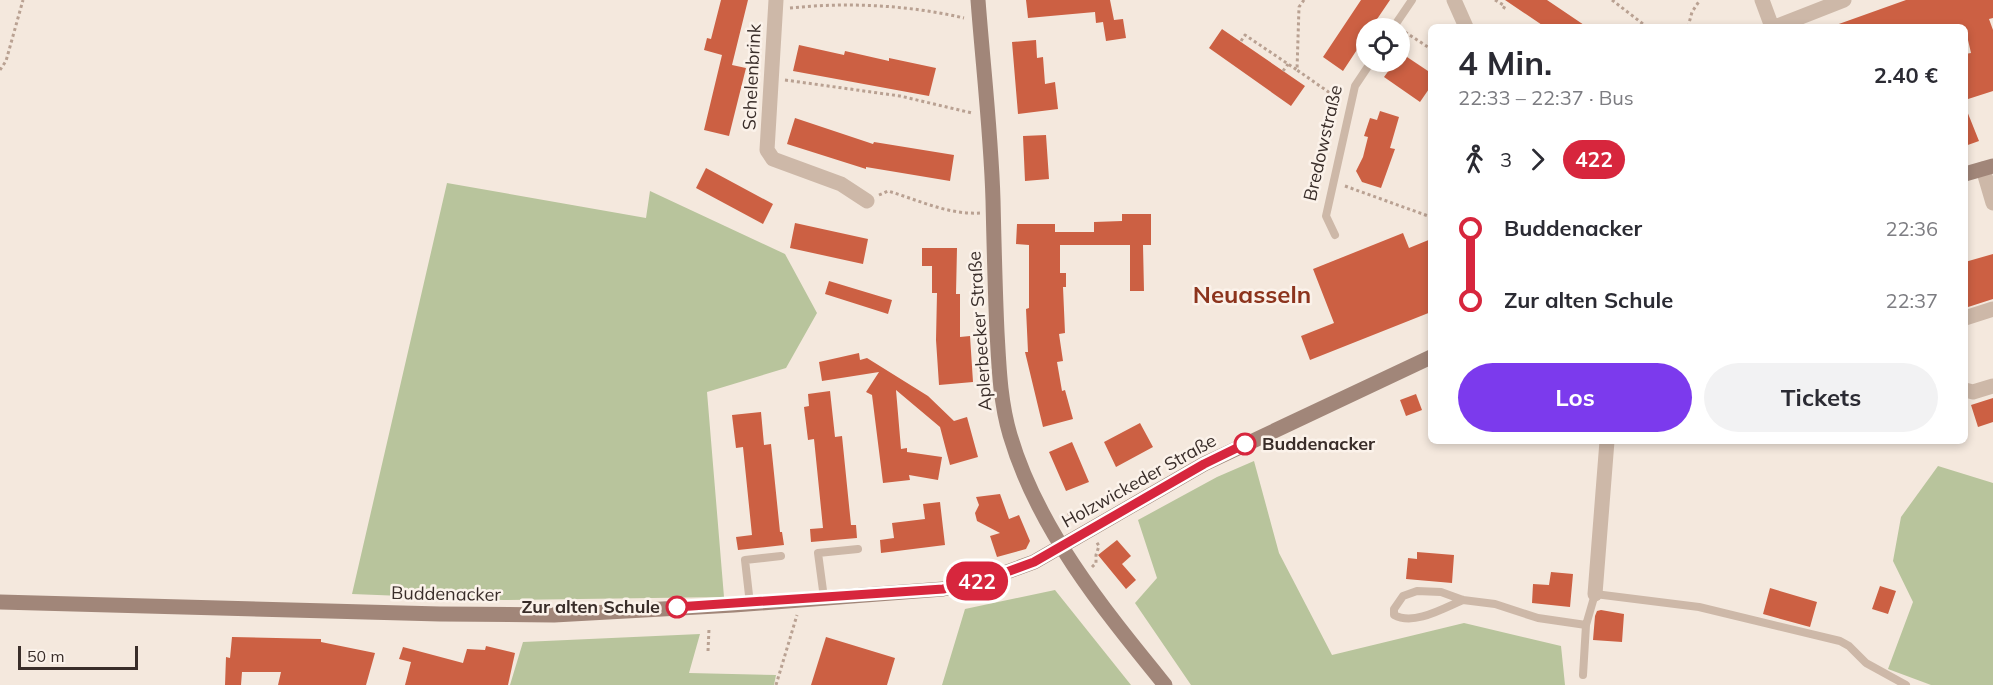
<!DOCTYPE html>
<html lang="de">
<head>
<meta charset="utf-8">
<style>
  body { margin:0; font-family:Mulish,sans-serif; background:#f2f2f3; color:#2b2b33; height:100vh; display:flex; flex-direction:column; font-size:22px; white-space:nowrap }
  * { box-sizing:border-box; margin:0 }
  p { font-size:20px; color:#7c7c81 }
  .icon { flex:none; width:33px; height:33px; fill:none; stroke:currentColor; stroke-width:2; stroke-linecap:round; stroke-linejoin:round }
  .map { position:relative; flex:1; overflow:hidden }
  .panel { position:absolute; left:1428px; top:24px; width:540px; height:420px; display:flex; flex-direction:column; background:#fff; border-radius:9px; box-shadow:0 3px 9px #0003 }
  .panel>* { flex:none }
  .badge { padding:0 12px; border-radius:20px; font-size:21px; line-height:39px }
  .buttons { position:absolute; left:1356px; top:18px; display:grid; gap:12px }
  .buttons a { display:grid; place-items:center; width:54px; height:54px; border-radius:50%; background:#fff; box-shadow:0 3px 9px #0003; font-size:30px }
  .scale { position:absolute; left:18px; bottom:15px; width:120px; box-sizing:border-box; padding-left:6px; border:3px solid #392d29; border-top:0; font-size:16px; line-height:21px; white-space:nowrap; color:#392d29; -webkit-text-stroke:4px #fbf2ea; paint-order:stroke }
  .map>.badge { position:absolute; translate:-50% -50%; box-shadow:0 0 0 3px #fff }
  .legs { display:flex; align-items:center; gap:9px; height:66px; padding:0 30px; font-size:20px }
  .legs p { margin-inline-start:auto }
  .head { display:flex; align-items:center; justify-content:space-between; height:102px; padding:0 30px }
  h1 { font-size:33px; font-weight:700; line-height:45px }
  .primary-button { display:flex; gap:12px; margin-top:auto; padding:12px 30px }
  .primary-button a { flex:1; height:69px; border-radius:36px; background:#7c3aed; color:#fff; font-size:24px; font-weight:700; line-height:69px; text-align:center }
  .primary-button a+a { background:#f2f2f3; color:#2b2b33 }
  ul { padding:0 30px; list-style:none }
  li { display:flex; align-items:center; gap:21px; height:72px; font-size:22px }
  li i { display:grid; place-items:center; width:9px; height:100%; margin:0 8px; background:currentColor }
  li i::after { content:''; width:15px; height:15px; margin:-8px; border:4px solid; border-radius:50%; background:#fff }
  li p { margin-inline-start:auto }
  li:first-child i { background:linear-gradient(#0000 50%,currentColor 0) }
  li:last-child i { background:linear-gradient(currentColor 50%,#0000 0) }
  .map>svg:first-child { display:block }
  .green { fill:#b8c49c }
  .building { fill:#cc6043 }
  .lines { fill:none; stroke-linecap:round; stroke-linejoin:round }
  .path { stroke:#b9a192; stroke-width:3; stroke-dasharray:3 3; stroke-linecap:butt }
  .lane { stroke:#cdb8a8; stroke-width:8 }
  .street { stroke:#cdb8a8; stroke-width:15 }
  .secondary { stroke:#a18679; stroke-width:15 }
  .line-1-casing { stroke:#fff; stroke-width:14 }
  .line-1 { stroke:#d7263d; stroke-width:9 }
  .stop-1-dot { fill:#fff; stroke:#d7263d; stroke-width:3 }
  .labels { text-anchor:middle; stroke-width:5; stroke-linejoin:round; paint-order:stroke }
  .street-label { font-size:18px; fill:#392d29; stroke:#fbf2ea }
  .stop-label { font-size:18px; font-weight:bold; fill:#392d29; stroke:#fbf2ea; text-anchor:start }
  .district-label { font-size:24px; font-weight:bold; fill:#8c341d; stroke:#fbf2ea }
</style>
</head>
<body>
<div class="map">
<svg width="1993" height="685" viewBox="0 0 1993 685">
  <rect width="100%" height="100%" fill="#f4e8dd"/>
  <!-- green -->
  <path class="green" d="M447,183L646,218L650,191L785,254L817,313L786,368L707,392L724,597L503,600L352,594Z
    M1254,461L1279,553L1332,655L1464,623L1561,646L1565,685H1191L1135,603L1157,578L1138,520L1217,477Z
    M1938,466L1993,483V685H1931L1888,669L1913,602L1893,561L1901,517Z
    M1055,590L1131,685H942L965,609Z
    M700,634L689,673L776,675L774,685H510L523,642Z"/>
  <!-- building -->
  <path class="building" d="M721,0H748L732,65L746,68L729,136L704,130L722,55L704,50L707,38L711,39Z
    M1026,0H1110L1114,20L1123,19L1126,38L1106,41L1103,22L1096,23L1095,12L1028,18Z
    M1361,0H1390L1371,28H1366V36L1343,71L1323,57Z
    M1505,0H1547L1587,27H1545Z
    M1906,0H1993V18L1989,19L1993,30V91L1965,100V54L1971,53L1965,27H1836V25Z
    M1222,29L1305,86L1291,106L1209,48Z
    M1036,40L1037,58L1043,57L1045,84L1055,82L1058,109L1018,114L1012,42Z
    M799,45L844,55L845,51L889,61V58L936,68L929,96L793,71Z
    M1401,53L1431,73V86L1420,102L1384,77L1395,62H1400Z
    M1965,106L1979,141L1965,146Z
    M1380,111L1399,117L1390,148L1395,149L1381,188L1362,182L1356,171L1363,157L1368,137L1364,136L1370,118L1377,120Z
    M795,118L873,144L874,142L954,155L950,181L866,167V169L787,144Z
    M1046,135L1049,179L1025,181L1023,136Z
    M706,168L773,204L763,224L696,188Z
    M1122,214H1151V245H1143L1144,291H1130V245H1060V273H1066V287H1063L1065,333L1059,334L1063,361L1057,362L1062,391L1065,390L1073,419L1043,427L1025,352H1028L1026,309L1029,308V245L1016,244L1017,224H1055V232H1094V222L1122,221Z
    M795,223L868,239L863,264L790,248Z
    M1403,233L1409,248L1431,239V312L1310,360L1301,336L1334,323L1313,269Z
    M922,248H957L956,294H960V337L970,336L973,382L939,385L936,340L937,293H932V266H922Z
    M1993,254V299L1965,308V262Z
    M829,281L892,300L888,314L825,294Z
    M859,353L860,360L867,358L928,396L954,421L967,417L978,457L950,465L940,427L896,390L901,449L907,448V452L942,457L938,480L909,475L910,480L883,483L872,395L866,392L879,372L822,381L819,362Z
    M830,391L835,437L842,436L851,525H856L857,538L811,542L810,529L823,528L814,439L808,440L804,407L809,406L808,394Z
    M1416,394L1422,410L1406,416L1400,400Z
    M1993,398V422L1978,427L1971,405Z
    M761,412L764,445L771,444L780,532H782L784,545L738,550L736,537L752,535L743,447L736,448L732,415Z
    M1140,423L1153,447L1116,467L1104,442Z
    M1072,442L1089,482L1066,491L1049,452Z
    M1000,494L1009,519L1019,515L1030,541L1026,549L997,557L990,536L1000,533L977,521L975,513L979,505L976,497Z
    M940,502L945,545L881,553L880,540L894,538L892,523L925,519L923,504Z
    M1117,540L1131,556L1122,564L1136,580L1126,589L1098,555Z
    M1417,552L1454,555L1452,583L1406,579L1408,558L1417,559Z
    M1551,572L1573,574L1570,607L1532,603L1533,584L1549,585Z
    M1880,586L1896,591L1888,614L1872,609Z
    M1770,588L1817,602L1810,627L1763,614Z
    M1601,610L1624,614L1622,642L1593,640L1595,616L1597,611Z
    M232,637L321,639V642L375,653L366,685H278L281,672H242L241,685H225L226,657L230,658Z
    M826,637L895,658L887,685H811Z
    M486,646L515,653L508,685H405L411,662L399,659L403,647L463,663L467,649L485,650Z"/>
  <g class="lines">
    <!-- path -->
    <path class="path" d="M1304,0L1299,7L1297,70L1340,100
      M1495,0L1505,6L1502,11
      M1612,0L1647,27
      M790,8C848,2 908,5 964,18
      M1540,27L1542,25
      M1688,27L1692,12L1700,0
      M1405,32L1431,49
      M1241,41L1245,35L1297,70
      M0,70L6,61L23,0
      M1283,71L1288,64
      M785,80L900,96L972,113
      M1345,186L1431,217
      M879,195L888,191C918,200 949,215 980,213
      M1062,517L1074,512
      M1092,567L1096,563V555L1099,546L1096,541
      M708,651L709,629
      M776,685L797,615"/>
    <!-- lane -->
    <path class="lane" d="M1393,28L1412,0
      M1335,235L1326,216L1355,86L1371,62
      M824,598L818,553L858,549
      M1463,600C1444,608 1414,626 1394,615V609L1403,596L1417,591L1441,592L1463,600L1495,604L1538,618L1586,625
      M750,604L745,560L781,556
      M1583,675L1586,625L1595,594L1699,607L1840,641L1849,646L1866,663L1906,685"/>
    <!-- street -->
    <path class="street" d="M776,0L767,150L773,159L841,184L867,201
      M1454,0L1466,27
      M1762,0L1772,27
      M1775,27L1844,0
      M1983,169L1993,203
      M1965,318L1993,309
      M1965,390L1973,392L1993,386
      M1595,594L1607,441"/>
    <!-- secondary -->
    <path class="secondary" d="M978,0C983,66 991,133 993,200C994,244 995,288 997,332C999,367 1000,401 1010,435C1038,530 1104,610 1165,685
      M1965,174L1993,166
      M0,602L440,614L554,615L734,605L943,589L985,580L1034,562L1204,464L1431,357"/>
  </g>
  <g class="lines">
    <!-- line-1 casing -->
    <g class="line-1-casing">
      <path id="line-1" d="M677,607L943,589L985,580L1034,562L1204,464L1245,444"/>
    </g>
    <!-- line-1 -->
    <use href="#line-1" class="line-1"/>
  </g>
  <!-- markers -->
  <g class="stop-1-dot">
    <circle cx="1245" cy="444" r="10"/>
    <circle cx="677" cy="607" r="10"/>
  </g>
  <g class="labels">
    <!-- street labels -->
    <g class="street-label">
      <text transform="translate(752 77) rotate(-87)" y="6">Schelenbrink</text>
      <text transform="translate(1323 143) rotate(-77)" y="6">Bredowstraße</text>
      <text transform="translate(980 331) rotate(-94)" y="6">Aplerbecker Straße</text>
      <text transform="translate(1139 481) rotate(-29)" y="6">Holzwickeder Straße</text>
      <text transform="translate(446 594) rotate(1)" y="6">Buddenacker</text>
    </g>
    <!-- stop labels -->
    <g class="stop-label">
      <text x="1262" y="450">Buddenacker</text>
      <text x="660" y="613" text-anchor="end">Zur alten Schule</text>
    </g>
    <!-- district labels -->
    <g class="district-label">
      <text x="1252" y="303">Neuasseln</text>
    </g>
  </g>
</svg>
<div class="buttons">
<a><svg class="icon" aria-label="locate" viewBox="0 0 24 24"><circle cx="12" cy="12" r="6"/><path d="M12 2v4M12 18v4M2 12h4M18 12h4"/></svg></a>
</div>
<div class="scale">50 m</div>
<b class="badge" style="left:977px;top:581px;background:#d7263d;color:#fff">422</b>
<section class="panel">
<div class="head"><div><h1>4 Min.</h1><p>22:33 – 22:37 · Bus</p></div><b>2.40 €</b></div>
<div class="legs"><svg class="icon" aria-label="walk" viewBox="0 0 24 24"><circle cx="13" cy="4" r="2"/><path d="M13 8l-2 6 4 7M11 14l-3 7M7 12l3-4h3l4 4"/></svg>3<svg class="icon" aria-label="forward" viewBox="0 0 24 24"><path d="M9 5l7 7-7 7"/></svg><b class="badge" style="background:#d7263d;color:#fff">422</b></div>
<ul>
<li><i style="color:#d7263d"></i><b>Buddenacker</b><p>22:36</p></li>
<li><i style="color:#d7263d"></i><b>Zur alten Schule</b><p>22:37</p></li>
</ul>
<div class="primary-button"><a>Los</a><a>Tickets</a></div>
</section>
</div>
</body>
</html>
